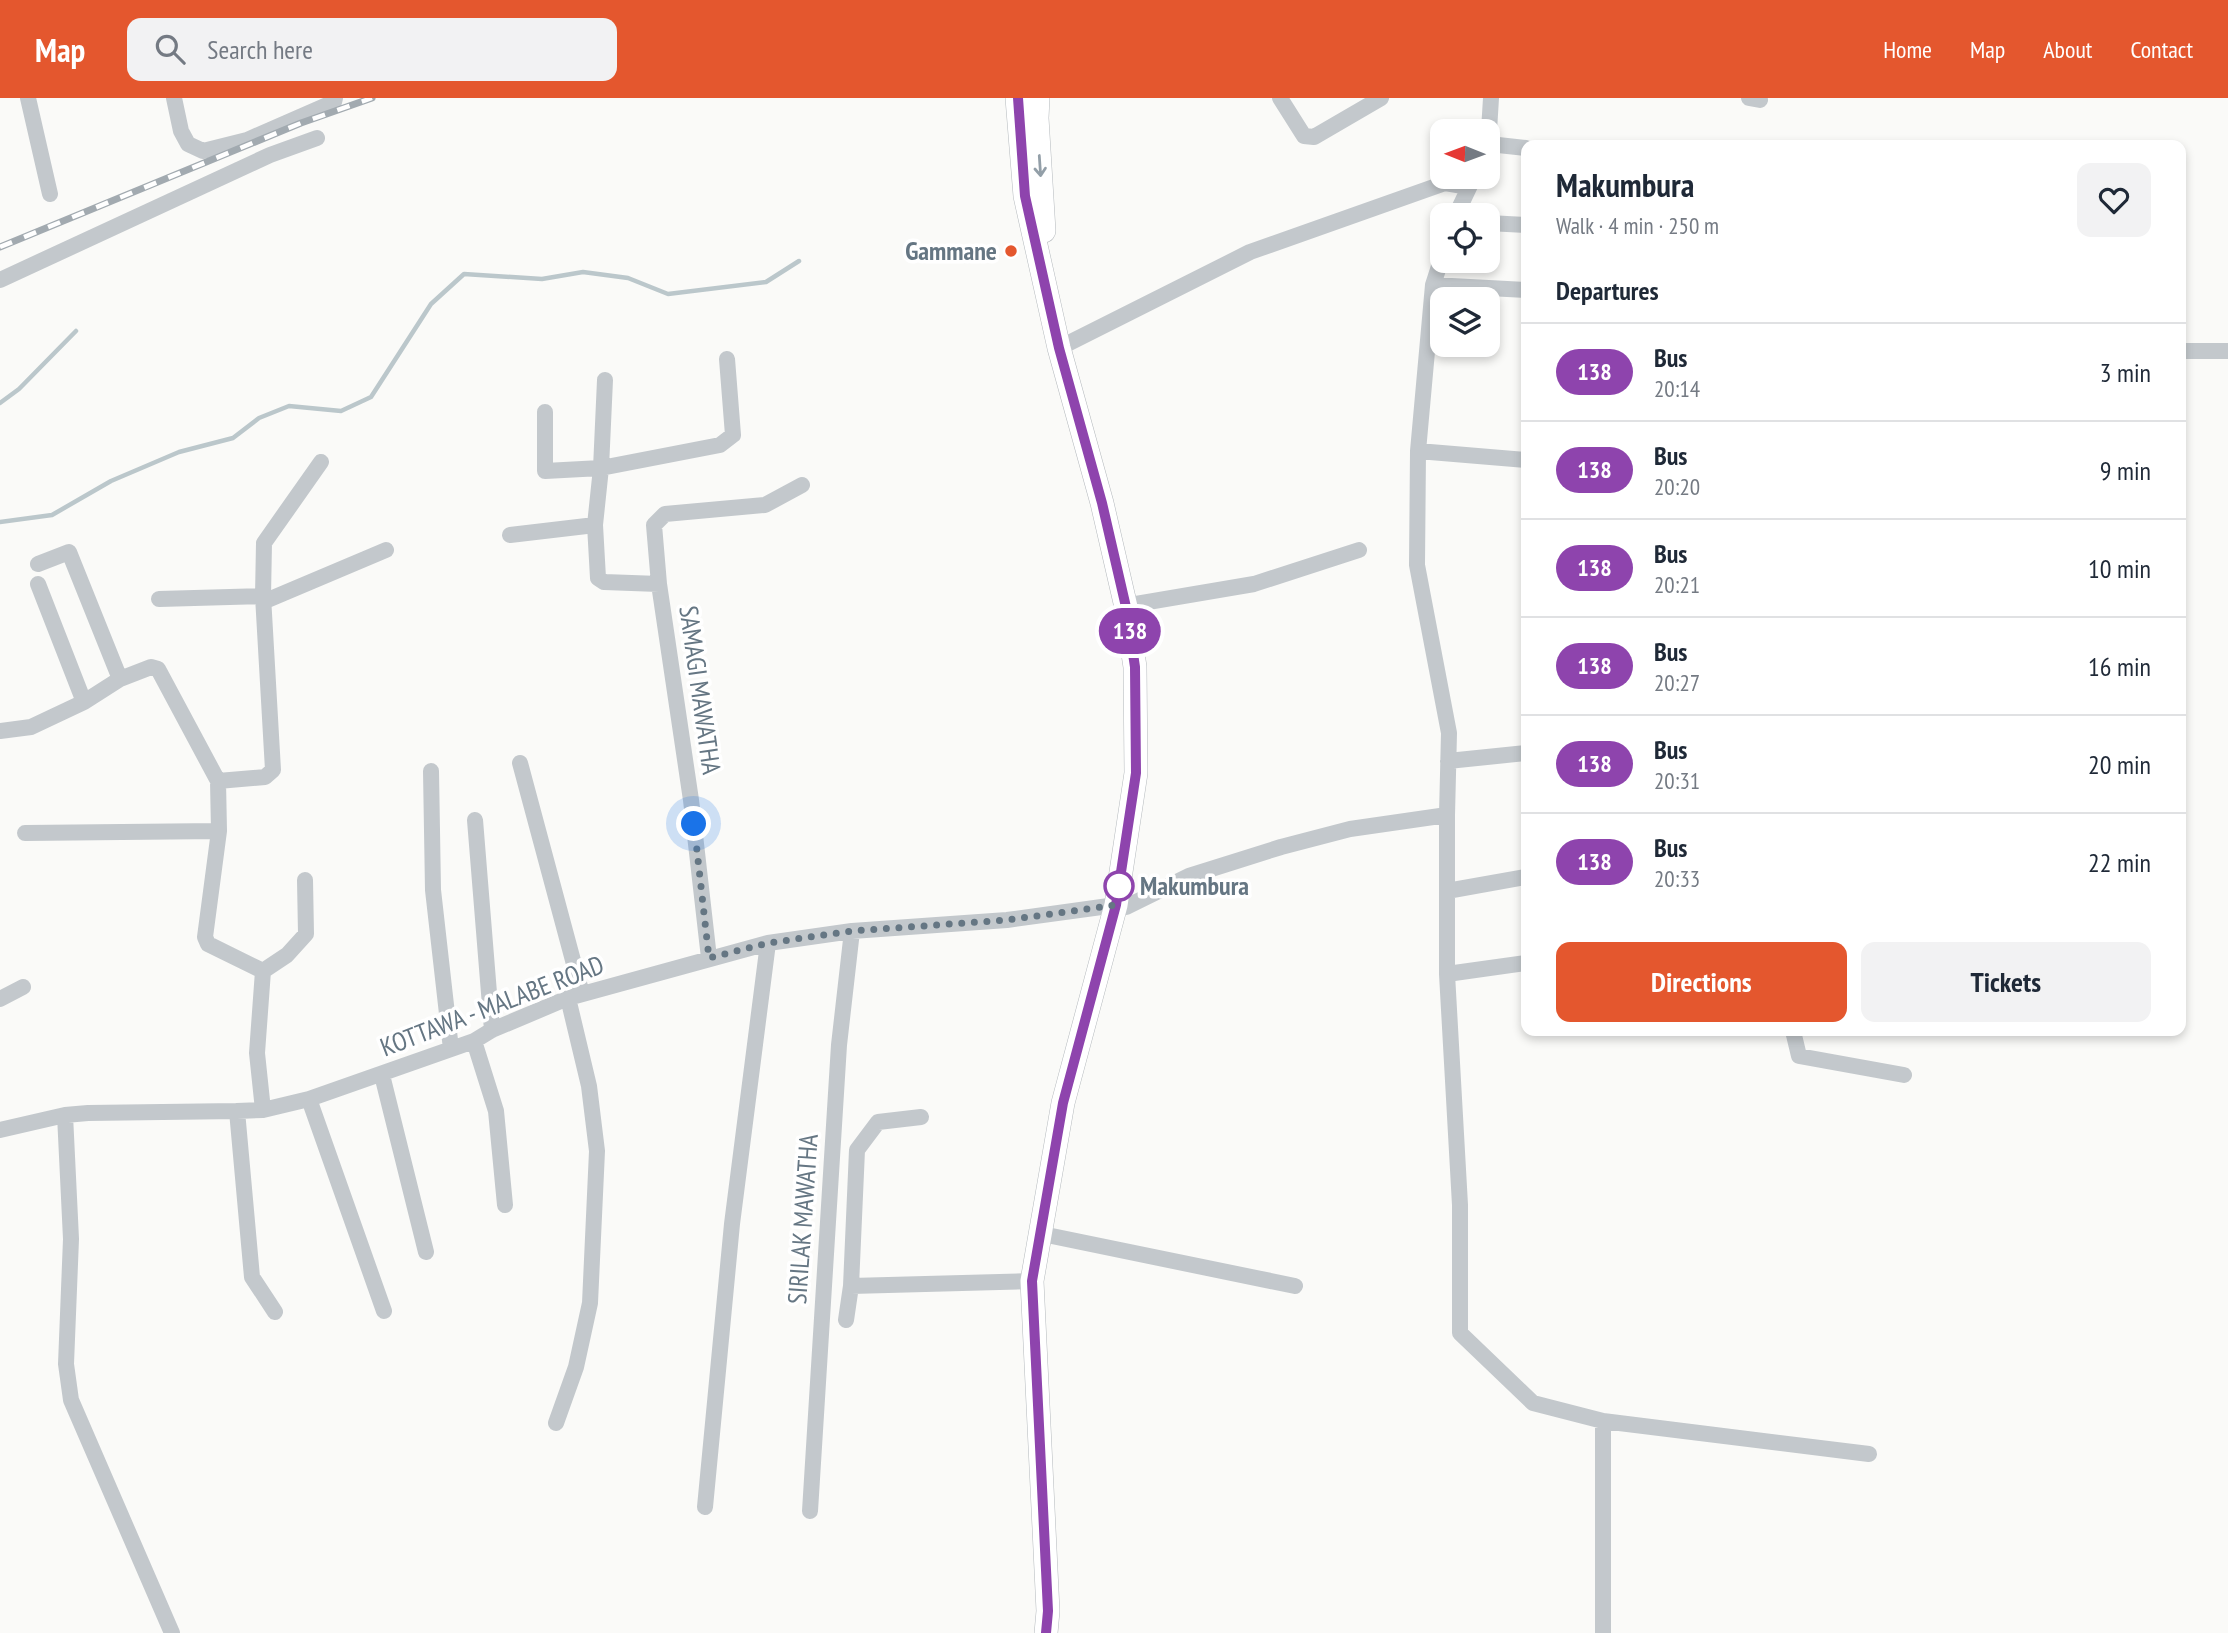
<!DOCTYPE html>
<html lang="en">
<head>
<meta charset="utf-8">
<style>
  body { margin:0; font-family:"PT Sans Narrow",sans-serif; background:#f2f2f3; color:#1f2937; height:100vh; display:flex; flex-direction:column; font-size:26px; white-space:nowrap }
  * { box-sizing:border-box; margin:0 }
  p { font-size:23px; color:#747a83 }
  .icon { flex:none; width:38px; height:38px; fill:none; stroke:currentColor; stroke-width:2; stroke-linecap:round; stroke-linejoin:round }
  .map { position:relative; flex:1; overflow:hidden }
  .sheet { position:absolute; left:1521px; top:42px; width:665px; height:896px; display:flex; flex-direction:column; background:#fff; border-radius:14px; box-shadow:0 4px 10px #0003 }
  .sheet>* { flex:none }
  .badge { padding:0 14px; border-radius:23px; font-size:24px; line-height:46px }
  .needle { width:46px; rotate:271deg }
  .controls { position:absolute; left:1430px; top:21px; display:grid; gap:14px }
  .controls a { display:grid; place-items:center; width:70px; height:70px; border-radius:14px; background:#fff; box-shadow:0 4px 10px #0003; font-size:35px }
  .you { position:absolute; width:35px; height:35px; margin:-18px; border:5px solid #fff; border-radius:50%; background:#1a73e8; box-shadow:0 0 0 10px #1a73e833 }
  .map>.badge { position:absolute; translate:-50% -50%; box-shadow:0 0 0 4px #fff }
  h2 { padding:0 35px; font-size:26px; line-height:63px }
  .round { display:grid; place-items:center; flex:none; width:74px; height:74px; border-radius:14px; background:#f2f2f3 }
  .summary { display:flex; align-items:center; justify-content:space-between; height:119px; padding:0 35px }
  h1 { font-size:33px; font-weight:700; line-height:52px }
  .button { display:flex; gap:14px; margin-top:auto; padding:14px 35px }
  .button a { flex:1; height:80px; border-radius:14px; background:#e4572e; color:#fff; font-size:28px; font-weight:700; line-height:80px; text-align:center }
  .button a+a { background:#f2f2f3; color:#1f2937 }
  ul { padding:0; list-style:none }
  li { display:flex; align-items:center; gap:21px; height:98px; padding:0 35px; border-top:2px solid #e0e1e3 }
  li div { flex:1 }
  li b { display:block; font-size:26px }
  li em { font-style:normal }
  li .badge { min-width:77px; font-weight:700; text-align:center }
  header { display:flex; align-items:center; gap:42px; box-sizing:border-box; height:98px; padding:0 35px; background:#e4572e; color:#fff }
  header strong { font-size:33px }
  nav { display:flex; gap:38px; margin-inline-start:auto; font-size:24px }
  .search { width:490px; height:63px; background:#f2f2f3; display:flex; align-items:center; gap:18px; box-sizing:border-box; padding:0 24px; border-radius:14px; color:#747a83; font-size:26px }
  .map>svg:first-child { display:block }
  .lines { fill:none; stroke-linecap:round; stroke-linejoin:round }
  .stream { stroke:#bbc7cb; stroke-width:4.5 }
  .highway-casing { stroke:#b4b9bd; stroke-width:24 }
  .minor { stroke:#c3c8cc; stroke-width:16 }
  .highway { stroke:#fff; stroke-width:23 }
  .rail-casing { stroke:#a2aab0; stroke-width:7 }
  .rail { stroke:#fff; stroke-width:4.5; stroke-dasharray:13; stroke-linecap:butt }
  .oneway { stroke:#939fa8 }
  .line-casing { stroke:#fff; stroke-width:16 }
  .line { stroke:#8e44ad; stroke-width:10 }
  .walk { stroke:#657683; stroke-width:7; stroke-dasharray:0 12.6 }
  .poi-dot { fill:#e4572e; stroke:#fff; stroke-width:2.5 }
  .stop-dot { fill:#fff; stroke:#8e44ad; stroke-width:3.5 }
  .labels { text-anchor:middle; stroke-width:7; stroke-linejoin:round; paint-order:stroke }
  .poi-label { font-size:26px; font-weight:bold; fill:#657683; stroke:#fff; text-anchor:end }
  .street-label { font-size:26px; fill:#657683; stroke:#fff }
  .stop-label { font-size:26px; font-weight:bold; fill:#657683; stroke:#fff; text-anchor:start }
</style>
</head>
<body>
<header>
<strong>Map</strong>
<div class="search"><svg class="icon" aria-label="search" viewBox="0 0 24 24"><circle cx="10" cy="10" r="6"/><path d="M15 15l6 6"/></svg>Search here</div>
<nav><a>Home</a><a>Map</a><a>About</a><a>Contact</a></nav>
</header>
<div class="map">
<svg width="2228" height="1535" viewBox="0 0 2228 1535">
  <rect width="100%" height="100%" fill="#fafaf8"/>
  <g class="lines">
    <!-- stream -->
    <path class="stream" d="M0,305L19,291L76,233
      M0,424L52,417L111,383L179,354L233,340L259,320L289,308L341,313L371,299L431,206L464,176L542,181L583,174L628,180L668,196L766,184L799,163"/>
    <!-- highway casing -->
    <g class="highway-casing">
      <path id="highway" d="M1017,0L1025,98L1059,250L1102,405L1126,509L1135,569L1136,675L1116,807L1063,1005L1032,1183L1048,1513L1046,1535
        M1038,0L1037,20L1044,133"/>
    </g>
    <!-- minor -->
    <path class="minor" d="M28,0L50,96
      M174,0L181,33L188,46L203,53L247,42L334,4L335,0
      M1280,0L1304,38L1314,39L1381,0
      M1749,0L1760,2
      M1489,46L1526,50
      M1488,49L1491,0
      M1456,117L1474,79
      M1488,125L1526,127
      M0,182L270,57L317,40
      M1433,187L1526,192
      M1059,250L1250,154L1445,85L1469,89
      M2180,253H2228
      M605,282L601,370L595,427L598,480L604,484L659,486
      M545,314V373L601,370L720,347L733,337L727,261
      M1418,353L1526,362
      M510,437L595,427
      M38,466L69,454L120,581
      M38,486L84,604
      M159,501L263,498
      M263,504L386,452
      M1136,506L1254,486L1359,452
      M0,633L31,629L84,604L120,581L151,569L158,571L218,683L219,733L205,839L208,846L263,873
      M1448,663L1526,655
      M520,665L582,896
      M431,673L433,792L451,951
      M218,683L265,679L273,672L263,498L264,445L321,364
      M1447,717V876L1526,865
      M475,722L492,932
      M25,735L219,733
      M1447,793L1526,779
      M709,860L691,702L659,486L654,427L665,416L765,407L802,387
      M263,873L287,857L306,836L305,782
      M1447,876L1460,1107V1235L1533,1305L1603,1323L1869,1356
      M0,901L23,889
      M1793,933L1799,958L1904,977
      M474,943L496,1013L505,1107
      M382,977L426,1154
      M309,1001L384,1213
      M263,1012L257,955L263,873
      M237,1013L252,1179L275,1214
      M65,1017L71,1141L66,1266L71,1302L172,1535
      M921,1019L878,1024L857,1052L851,1188L1032,1183
      M0,1032L65,1017L88,1015L237,1013L263,1012L309,1001L474,943L492,932L568,900L768,845L852,833L1007,822L1116,807L1126,809L1189,778L1281,749L1350,731L1447,717L1449,635L1417,467L1418,353L1433,187L1442,159
      M1047,1137L1295,1188
      M846,1222L851,1188
      M1603,1323V1535
      M556,1325L576,1269L590,1205L597,1053L589,988L568,900
      M705,1409L732,1126L768,845
      M810,1413L839,947L852,833"/>
    <!-- highway -->
    <use href="#highway" class="highway"/>
    <!-- rail casing -->
    <g class="rail-casing">
      <path id="rail" d="M0,149L301,25L372,0"/>
    </g>
    <!-- rail -->
    <use href="#rail" class="rail"/>
  </g>
  <!-- one-way arrows -->
  <defs><path id="oneway-shaft" d="M-6 0H5M1.5-3L5.5 0L1.5 3" fill="none" stroke-width="1.6" stroke-linecap="round" stroke-linejoin="round" transform="scale(1.75)"/></defs>
  <use class="oneway" href="#oneway-shaft" transform="translate(1040 68) rotate(86)"/>
  <g class="lines">
    <!-- line casing -->
    <g class="line-casing">
      <path id="line" d="M1018,0L1025,98L1059,250L1102,405L1126,509L1135,569L1136,675L1116,807L1063,1005L1032,1183L1048,1513L1046,1535"/>
    </g>
    <!-- line -->
    <use href="#line" class="line"/>
    <!-- walk -->
    <path class="walk" d="M694,726L709,860L768,845L852,833L1007,822L1116,807L1119,788"/>
  </g>
  <!-- markers -->
  <circle class="poi-dot" cx="1011" cy="153" r="7"/>
  <circle class="stop-dot" cx="1119" cy="788" r="14"/>
  <g class="labels">
    <!-- poi labels -->
    <g class="poi-label">
      <text x="997" y="162">Gammane</text>
    </g>
    <!-- street labels -->
    <g class="street-label">
      <text transform="translate(700 592) rotate(82)" y="9">SAMAGI MAWATHA</text>
      <text transform="translate(492 908) rotate(-21)" y="9">KOTTAWA - MALABE ROAD</text>
      <text transform="translate(803 1121) rotate(-86)" y="9">SIRILAK MAWATHA</text>
    </g>
    <!-- stop labels -->
    <g class="stop-label">
      <text x="1140" y="797">Makumbura</text>
    </g>
  </g>
</svg>
<div class="controls">
<a><svg class="needle" viewBox="-14 -14 28 28"><path d="M0-13l5 13h-10z" fill="#e53935"/><path d="M0 13l5-13h-10z" fill="#747a83"/></svg></a>
<a><svg class="icon" aria-label="locate" viewBox="0 0 24 24"><circle cx="12" cy="12" r="6"/><path d="M12 2v4M12 18v4M2 12h4M18 12h4"/></svg></a>
<a><svg class="icon" aria-label="layers" viewBox="0 0 24 24"><path d="M12 4l9 5-9 5-9-5zM3 14l9 5 9-5"/></svg></a>
</div>
<div class="you" style="left:694px;top:726px"></div>
<b class="badge" style="left:1130px;top:533px;background:#8e44ad;color:#fff">138</b>
<section class="sheet">
<div class="summary"><div><h1>Makumbura</h1><p>Walk · 4 min · 250 m</p></div><a class="round"><svg class="icon" aria-label="heart" viewBox="0 0 24 24"><path d="M12 20l-8-8c-3-5 5-10 8-4 3-6 11-1 8 4z"/></svg></a></div>
<h2>Departures</h2>
<ul>
<li><span class="badge" style="background:#8e44ad;color:#fff">138</span><div><b>Bus</b><p>20:14</p></div><em>3 min</em></li>
<li><span class="badge" style="background:#8e44ad;color:#fff">138</span><div><b>Bus</b><p>20:20</p></div><em>9 min</em></li>
<li><span class="badge" style="background:#8e44ad;color:#fff">138</span><div><b>Bus</b><p>20:21</p></div><em>10 min</em></li>
<li><span class="badge" style="background:#8e44ad;color:#fff">138</span><div><b>Bus</b><p>20:27</p></div><em>16 min</em></li>
<li><span class="badge" style="background:#8e44ad;color:#fff">138</span><div><b>Bus</b><p>20:31</p></div><em>20 min</em></li>
<li><span class="badge" style="background:#8e44ad;color:#fff">138</span><div><b>Bus</b><p>20:33</p></div><em>22 min</em></li>
</ul>
<div class="button"><a>Directions</a><a>Tickets</a></div>
</section>
</div>
</body>
</html>
